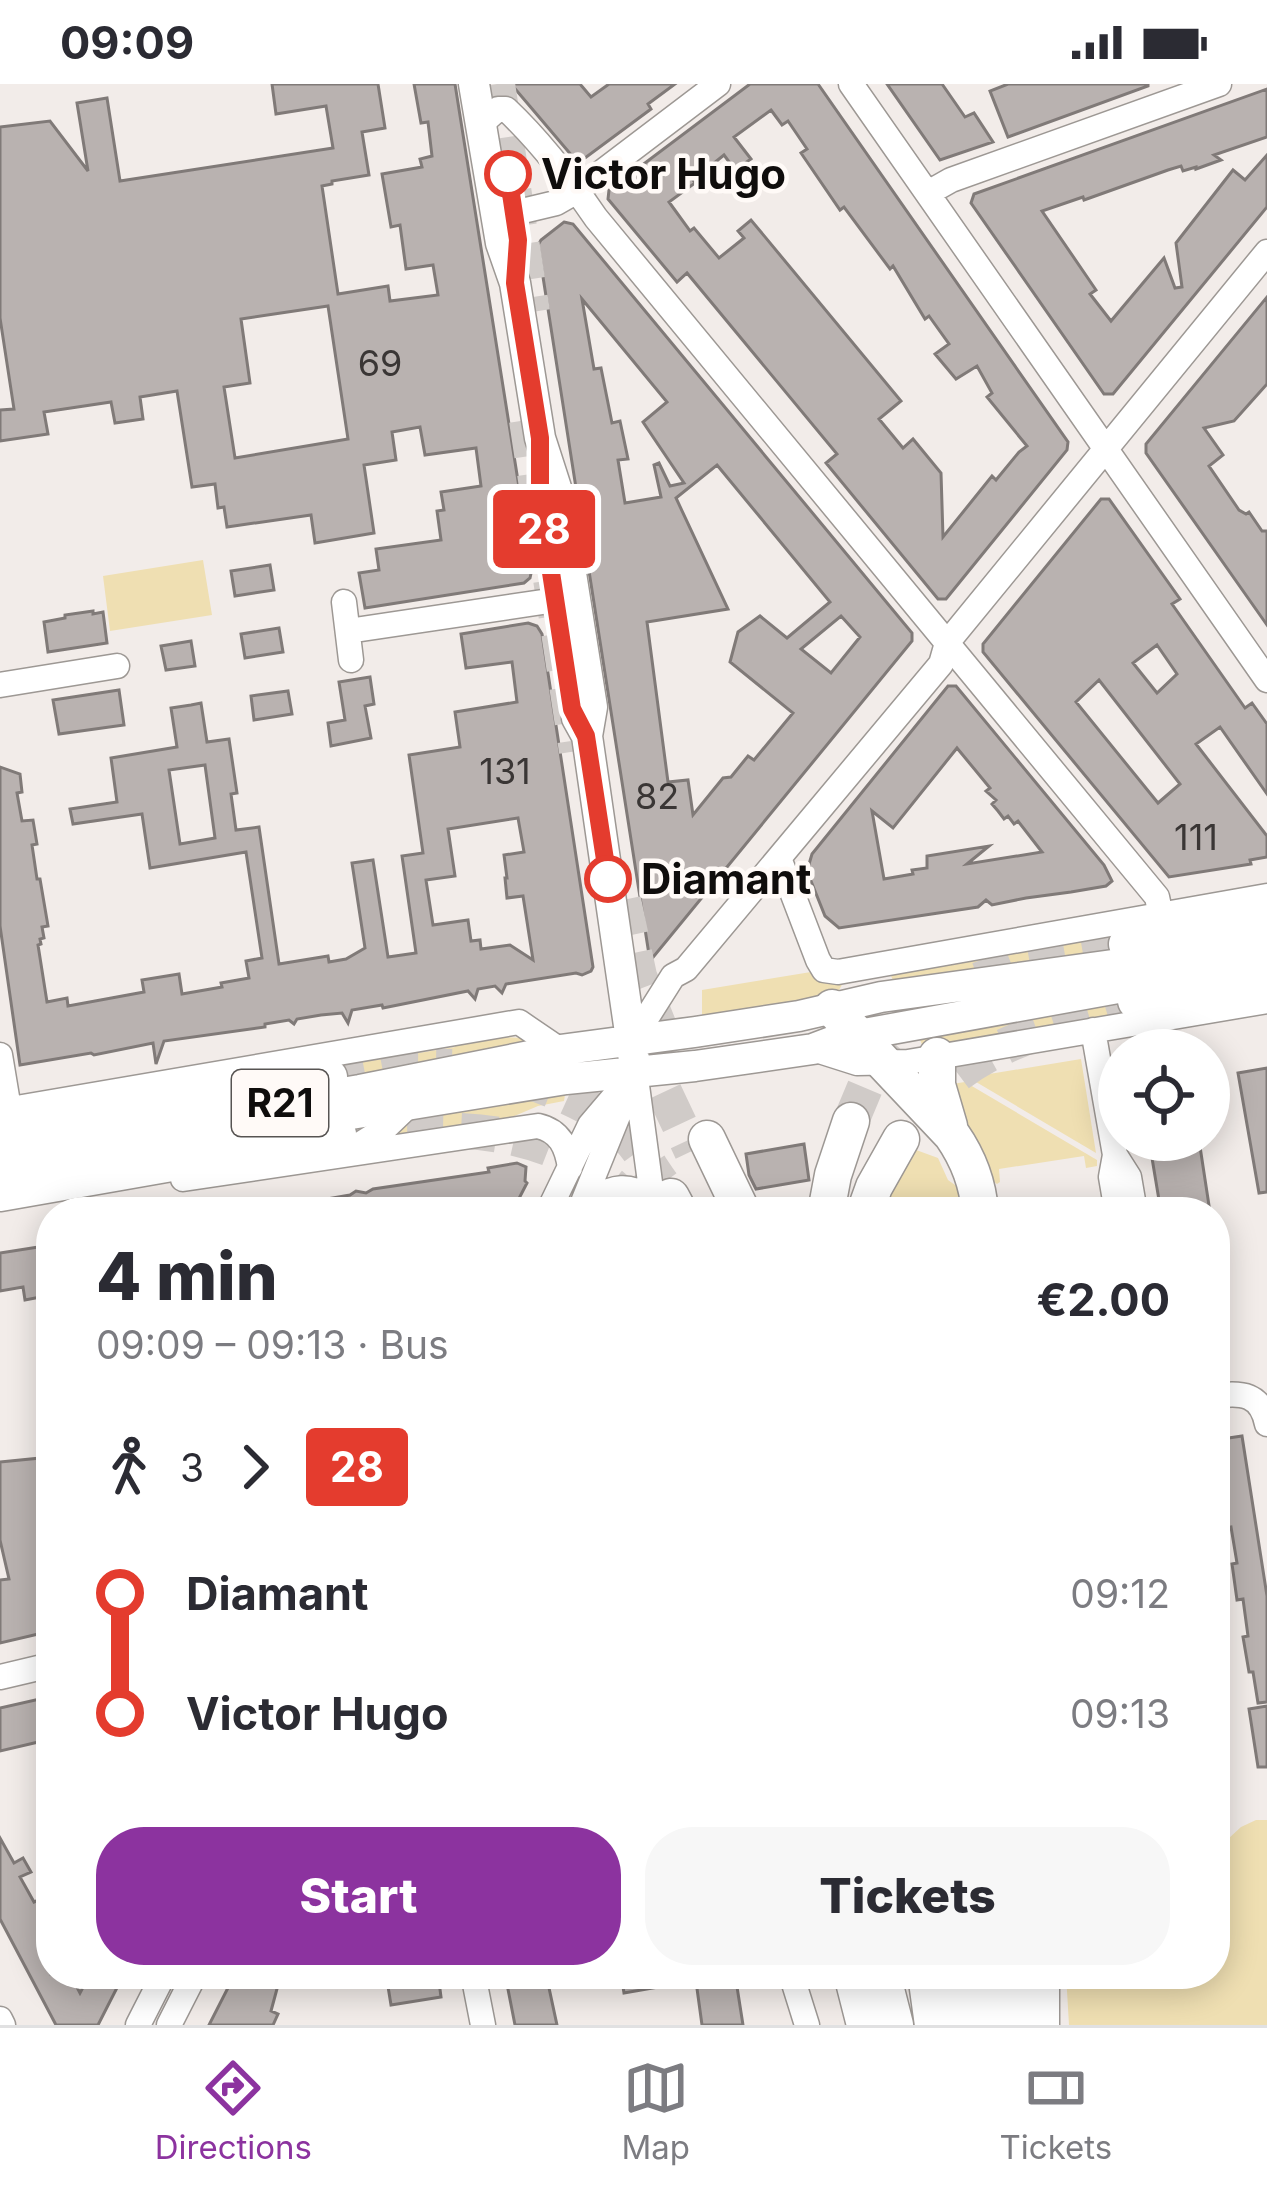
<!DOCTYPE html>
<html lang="en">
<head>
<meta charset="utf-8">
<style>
  body { margin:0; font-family:Inter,sans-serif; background:#f7f7f7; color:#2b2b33; height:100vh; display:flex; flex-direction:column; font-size:45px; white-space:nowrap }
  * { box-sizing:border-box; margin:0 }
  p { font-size:39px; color:#7c7c81 }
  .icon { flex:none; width:66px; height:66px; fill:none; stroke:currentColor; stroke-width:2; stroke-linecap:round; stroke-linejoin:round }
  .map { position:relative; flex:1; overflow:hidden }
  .panel { position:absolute; left:36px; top:1113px; width:1194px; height:792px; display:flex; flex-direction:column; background:#fff; border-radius:48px; box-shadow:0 6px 30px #0003 }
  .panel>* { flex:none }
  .badge { padding:0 24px; border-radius:9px; font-size:42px; line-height:78px }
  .buttons { position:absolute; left:1098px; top:945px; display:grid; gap:24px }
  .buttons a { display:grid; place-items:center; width:132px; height:132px; border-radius:50%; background:#fff; box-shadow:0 6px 30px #0003; font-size:60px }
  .map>.badge { position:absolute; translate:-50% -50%; box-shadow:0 0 0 6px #fff }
  .legs { display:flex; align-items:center; gap:18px; height:132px; padding:0 60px; font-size:39px }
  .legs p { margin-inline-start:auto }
  .head { display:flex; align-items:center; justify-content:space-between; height:204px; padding:0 60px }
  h1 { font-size:66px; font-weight:800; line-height:90px }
  .primary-button { display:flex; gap:24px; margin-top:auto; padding:24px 60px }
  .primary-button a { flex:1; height:138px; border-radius:48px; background:#8c339f; color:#fff; font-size:48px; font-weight:800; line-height:138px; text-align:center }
  .primary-button a+a { background:#f7f7f7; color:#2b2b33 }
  ul { padding:0 60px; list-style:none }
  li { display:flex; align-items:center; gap:42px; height:120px; font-size:45px }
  li i { display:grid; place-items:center; width:18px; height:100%; margin:0 15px; background:currentColor }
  li i::after { content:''; width:30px; height:30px; margin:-15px; border:9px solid; border-radius:50%; background:#fff }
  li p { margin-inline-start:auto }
  li:first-child i { background:linear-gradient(#0000 50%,currentColor 0) }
  li:last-child i { background:linear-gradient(currentColor 50%,#0000 0) }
  .status { display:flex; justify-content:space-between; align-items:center; height:84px; padding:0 60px; background:#fff; direction:ltr }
  .status svg { height:33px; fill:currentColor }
  .tab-bar { display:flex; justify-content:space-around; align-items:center; height:168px; border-top:3px solid #e1e1e2; background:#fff; font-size:33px; color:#7c7c81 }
  .tab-bar a { display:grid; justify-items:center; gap:6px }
  .tab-bar .active { color:#8c339f }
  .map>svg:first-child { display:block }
  .green { fill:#efdfb2 }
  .building { fill:#b9b2b0; stroke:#807a78; stroke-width:3; fill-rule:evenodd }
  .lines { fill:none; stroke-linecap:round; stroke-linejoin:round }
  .highway-tunnel { stroke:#d0cbc8; stroke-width:36; stroke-dasharray:36 18; stroke-linecap:butt }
  .minor-casing { stroke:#9d9894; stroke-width:27 }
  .major-casing { stroke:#9d9894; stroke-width:33 }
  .highway-casing { stroke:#9d9894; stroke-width:39 }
  .minor { stroke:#fff; stroke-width:24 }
  .major { stroke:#fff; stroke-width:30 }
  .highway { stroke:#fff; stroke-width:36 }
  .line-1-casing { stroke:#fff; stroke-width:27 }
  .line-1 { stroke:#e43c2e; stroke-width:18 }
  .stop-1-dot { fill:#fff; stroke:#e43c2e; stroke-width:6 }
  .labels { text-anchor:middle; stroke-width:9; stroke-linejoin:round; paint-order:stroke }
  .number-label { font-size:36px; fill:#3a3635 }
  .shield { fill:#fffaf7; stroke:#575452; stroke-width:3 }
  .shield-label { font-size:39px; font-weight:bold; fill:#0f0d0c }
  .stop-label { font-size:42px; font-weight:bold; fill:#0f0d0c; stroke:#fffaf7; text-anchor:start }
</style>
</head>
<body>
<div class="status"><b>09:09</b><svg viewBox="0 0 49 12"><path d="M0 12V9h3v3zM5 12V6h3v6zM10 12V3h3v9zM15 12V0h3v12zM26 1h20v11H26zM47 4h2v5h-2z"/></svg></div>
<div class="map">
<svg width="1267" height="1941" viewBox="0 0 1267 1941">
  <rect width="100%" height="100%" fill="#f2ece9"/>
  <!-- green -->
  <path class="green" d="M203,476L212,531L110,547L103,492Z
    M1098,848L1100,856L1126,851L1128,867L895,901L888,885Z
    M817,887L845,895L838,908L831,911L702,933V906Z
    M1135,910L1139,932L925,968L918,951Z
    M481,952L522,954L524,958L329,1000L327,984L455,963L454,955Z
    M1081,975L1096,1069L971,995V993Z
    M965,998L1097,1076V1082L1086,1084L1084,1072L999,1085L1000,1098L997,1100L985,1091L945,1001Z
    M565,1011L564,1017L538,1022L503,1037L380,1054L409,1033Z
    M908,1063L938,1074L948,1096L993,1128H884Z
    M1256,1736H1267V1941H1069L1066,1890H1215V1737L1228,1755L1241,1743Z"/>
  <!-- building -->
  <path class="building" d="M272,0H378L385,44L362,48L369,91L332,97V100L322,102L338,210L388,202L390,217L438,211L433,181L406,185L400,141L391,143L382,90L422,83L420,75L432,72L428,38L421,39L414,0H455L532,485L530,494L524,499L365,524L359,489L379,486L376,465L441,456L437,427L444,426L441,408L481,402L476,364L425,371L420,343L392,348L396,376L364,381L374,449L315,459L311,431L227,443L224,423L218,424L215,400L192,403L177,307L140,313L143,335L115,339L111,318L44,328L48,350L0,357V326L14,325L0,234V43L50,37L88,87L77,19L107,14L120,97L333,64L326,22L276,30ZM328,222L348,355L235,374L224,303L250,299L241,235Z
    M511,0H580L591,13L609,0H675L648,20L651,25L585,74L573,73Z
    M750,0H818L1068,358L1067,366L946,515H938L826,379L837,370L687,189L677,198L608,115L609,106ZM771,26L782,41L788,37L807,65L801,69L840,126L844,123L890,185L893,182L925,235L929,232L949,260L935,270L956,295L977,282L992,309L987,313L1027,362L1019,368L996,396L992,392L943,453L941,389L913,355L903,364L879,335L901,317L751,136L738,147L744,154L719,174L694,144L690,147L669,118L695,99L693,96L724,71L735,86L751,75L734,53Z
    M887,0H942L965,33L974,29L993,58L940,76Z
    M1008,0H1148V2L1008,53L990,7Z
    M1267,5V53L1214,71L1221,76L1196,85V83L1183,87L1181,82L1168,86L1084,116L1083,113L1042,127L1096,206L1090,210L1111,237L1164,174L1175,204L1182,203L1176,159L1233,86L1245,96L1267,71V123L1113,310H1104L971,119L974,110Z
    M564,138L573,140L912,549V557L650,877L538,161L541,156ZM582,215L667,318L643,338L684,399L670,402L659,379L654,381L661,413L625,419L618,376L628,375L620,337L612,339L601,284L594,285ZM717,381L830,518L787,554L760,532L738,548L730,578L793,629L754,676L748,672L731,693L723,694L693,731L688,696L668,698L647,538L728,525L676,414ZM841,532L860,553L831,589L801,565Z
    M1267,213V300L1234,337L1204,344L1223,371L1209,382L1239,426L1246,430L1249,428L1262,447H1267V541L1146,369V360Z
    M1101,415H1109L1180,515L1172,520L1245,624L1252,619L1267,640V710L1220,643L1196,660L1267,752V773L1250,776L1251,780L1169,793L983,568V560ZM1157,561L1177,590L1157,609L1133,579ZM1099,596L1180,700L1158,719L1076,618Z
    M270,481L274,506L235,512L231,487Z
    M93,527V530L103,528L107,559L48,568L44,538L65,534V531Z
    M528,539L537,542L542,550L593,883L591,887L582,891L576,889L506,900L502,909L495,902L478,905L475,915L468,907L383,924L382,921L352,926L348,939L342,929L321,931L297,935L294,940L289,936L265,940V943L164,957L156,980L153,959L94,971L91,969L20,981L0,842V683L20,690L22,708L17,709L22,737L33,736L37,760L32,761L37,795H40L48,842L42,843L44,854L40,855L41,860L38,861L47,918L67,914L68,922L144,908L142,896L179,890L182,910L222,903L221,899L249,894L246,877L262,874L246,768L150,784L142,730L73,740L70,725L117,718L111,674L177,663L171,624L191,621L201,619L207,658L229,655L237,709L231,710L236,746L259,743L279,880L328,872L329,878L346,875L365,864L352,779L373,776L388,873L416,869L402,772L423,769L409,671L460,663L455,628L517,618L512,578L466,584L461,550ZM205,681L215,754L180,760L169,686ZM518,734L524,768L504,771L507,794H505L507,814L523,812L533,876L510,861L481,865L480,856L471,857L468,836L433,841L426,796L455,792L448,745Z
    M279,544L283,568L245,574L241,550Z
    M191,557L195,582L166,586L161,562Z
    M370,593L374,620L365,622L371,654L331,662L328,639L345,636L339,598Z
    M948,602H956L1104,781L1112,797L1106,802L1071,808L1026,814L992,821L986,816L978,823L839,844L825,832L807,787L812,770ZM957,664L990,704L986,707L996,716L992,720L998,727L1004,735L1008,732L1014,740L1018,737L1042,768L967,780L989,762L927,772V784L912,786L913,790L884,795L872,727L893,744Z
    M119,606L124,641L59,650L53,616Z
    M288,607L292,630L254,636L251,612Z
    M1267,984V1108L1259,1109L1238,989Z
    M1149,1056H1199L1210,1128H1161Z
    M804,1060L809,1096L756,1105L749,1091L746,1070Z
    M517,1079L526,1083L525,1097L527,1099L512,1128H299L298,1120L350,1111L356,1107L366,1109L373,1105L489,1088L488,1084Z
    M51,1161V1211L25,1216L23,1203L0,1207V1169Z
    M1242,1352L1267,1512V1618L1258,1619L1253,1588H1249L1243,1553L1248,1552L1243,1515L1237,1516L1232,1480L1237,1479L1231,1443L1225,1444L1217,1389L1215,1390V1356Z
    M51,1373V1547L0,1559V1496L9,1495L0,1456V1378Z
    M44,1614L51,1655L0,1667V1624Z
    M1267,1622V1683H1258L1249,1625Z
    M0,1754L14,1779L23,1774L31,1788L20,1793L34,1818L41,1815L51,1834V1890H70L80,1909L90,1890H124L98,1941H56L0,1835Z
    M235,1890H281L271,1927L278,1930L273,1941H209Z
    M386,1890H438L441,1913L391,1921Z
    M505,1890H546L557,1941H515Z
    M621,1890H686L687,1898L624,1909Z
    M695,1890H735L743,1941H702Z"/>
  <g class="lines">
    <!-- highway-tunnel -->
    <path class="highway-tunnel" d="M497,0L532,228
      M527,336L577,667
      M623,816L639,892L665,958
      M979,896L1024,878L1127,860
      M641,959L692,1067
      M329,993L387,982L452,983
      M518,993C555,1007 600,1023 628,1053C641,1067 651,1085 662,1100
      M919,1027C978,956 1055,945 1136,917
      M851,1037L874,982L901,953
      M353,1049C468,1043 555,1038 640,1128"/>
    <!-- minor casing -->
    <g class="minor-casing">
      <path id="minor" d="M851,0L1267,596
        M481,40L498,25H506C540,57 570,96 596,134L1157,813L1161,832
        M928,109L951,96L1219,0
        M494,121L514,129L556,119L577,107L718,0
        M344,518L351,576
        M348,547L556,516
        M0,601L117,582
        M779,774L818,876L824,886L838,888L1267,812
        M1093,946L1115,1071L1111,1093L1117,1128
        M632,957L673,892L686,885L941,580L947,559L1267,168
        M813,965L857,979L908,978L1267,917
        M0,971L9,1025
        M636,994L654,1128
        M0,1027L519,938L560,966
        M351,1066L383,1046L409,1021
        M1115,1071L1129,1093L1135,1128
        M183,1095L538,1042C560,1047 567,1063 570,1084
        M585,1117C613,1105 623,1097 652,1114
        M548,1128L590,1041L635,988
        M579,1128L628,1007
        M1215,1312C1242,1308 1261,1310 1267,1340
        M0,1593L51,1581
        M473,1890L483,1941
        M791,1890L807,1941
        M0,1935L3,1941
        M138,1941L164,1890
        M169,1941L195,1890"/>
    </g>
    <!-- major casing -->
    <g class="major-casing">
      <path id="major" d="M474,0L501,159L515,199L540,354L559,413L592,623L587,652
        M577,634L587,652L634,976
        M12,1065L360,1006L560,966L695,948L799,932L881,913L1127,879L1267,855
        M0,1087L566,995L695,982L813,965L842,954L1267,877"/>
    </g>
    <!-- highway casing -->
    <g class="highway-casing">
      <path id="highway" d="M1127,860L1267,833
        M1136,917L1267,896
        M832,924L952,1051C968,1074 978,1100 980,1128
        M937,972V1001L949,1042
        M0,1047L329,993
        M707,1055L742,1128
        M0,1109L338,1050
        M671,1113L679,1128
        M826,1128L833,1091L851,1037
        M865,1128L874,1103L901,1055
        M852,1890L865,1941
        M882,1890L895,1941
        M926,1890L933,1941
        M944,1890L962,1941
        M982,1890L996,1941
        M1011,1890L1025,1941
        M1041,1890V1941"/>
    </g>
    <!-- minor -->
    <use href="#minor" class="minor"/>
    <!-- major -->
    <use href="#major" class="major"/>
    <!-- highway -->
    <use href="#highway" class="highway"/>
  </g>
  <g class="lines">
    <!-- line-1 casing -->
    <g class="line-1-casing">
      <path id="line-1" d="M508,90L518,156L515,199L540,354V417L572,625L586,652L608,795"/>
    </g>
    <!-- line-1 -->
    <use href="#line-1" class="line-1"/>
  </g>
  <!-- markers -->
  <g class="stop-1-dot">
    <circle cx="508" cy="90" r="21"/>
    <circle cx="608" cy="795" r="21"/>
  </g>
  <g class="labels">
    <!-- number labels -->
    <g class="number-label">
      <text x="380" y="292">69</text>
      <text x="505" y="700">131</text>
      <text x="657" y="725">82</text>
      <text x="1196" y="766">111</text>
    </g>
    <!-- shield labels -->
    <rect class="shield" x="232" y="986" width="96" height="66" rx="9"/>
    <g class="shield-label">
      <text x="280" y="1033">R21</text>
    </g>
    <!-- stop labels -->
    <g class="stop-label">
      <text x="541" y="105">Victor Hugo</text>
      <text x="641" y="810">Diamant</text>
    </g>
  </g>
</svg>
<div class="buttons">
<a><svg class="icon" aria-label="locate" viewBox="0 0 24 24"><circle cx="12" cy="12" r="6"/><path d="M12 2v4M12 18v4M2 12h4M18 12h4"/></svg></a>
</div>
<b class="badge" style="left:544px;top:445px;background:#e43c2e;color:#fff">28</b>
<section class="panel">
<div class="head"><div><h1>4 min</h1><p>09:09 – 09:13 · Bus</p></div><b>€2.00</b></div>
<div class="legs"><svg class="icon" aria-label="walk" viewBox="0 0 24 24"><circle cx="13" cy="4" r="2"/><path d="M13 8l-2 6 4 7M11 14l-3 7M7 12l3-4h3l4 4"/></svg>3<svg class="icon" aria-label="forward" viewBox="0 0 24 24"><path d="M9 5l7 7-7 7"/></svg><b class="badge" style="background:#e43c2e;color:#fff">28</b></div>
<ul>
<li><i style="color:#e43c2e"></i><b>Diamant</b><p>09:12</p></li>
<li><i style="color:#e43c2e"></i><b>Victor Hugo</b><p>09:13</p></li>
</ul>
<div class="primary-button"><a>Start</a><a>Tickets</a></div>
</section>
</div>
<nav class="tab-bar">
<a class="active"><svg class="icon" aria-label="directions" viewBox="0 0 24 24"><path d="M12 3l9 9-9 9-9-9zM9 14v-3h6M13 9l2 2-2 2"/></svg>Directions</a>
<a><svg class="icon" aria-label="map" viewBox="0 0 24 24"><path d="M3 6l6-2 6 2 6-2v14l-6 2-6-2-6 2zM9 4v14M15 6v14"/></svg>Map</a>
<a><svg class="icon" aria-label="tickets" viewBox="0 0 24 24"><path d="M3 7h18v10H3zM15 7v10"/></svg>Tickets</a>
</nav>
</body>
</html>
